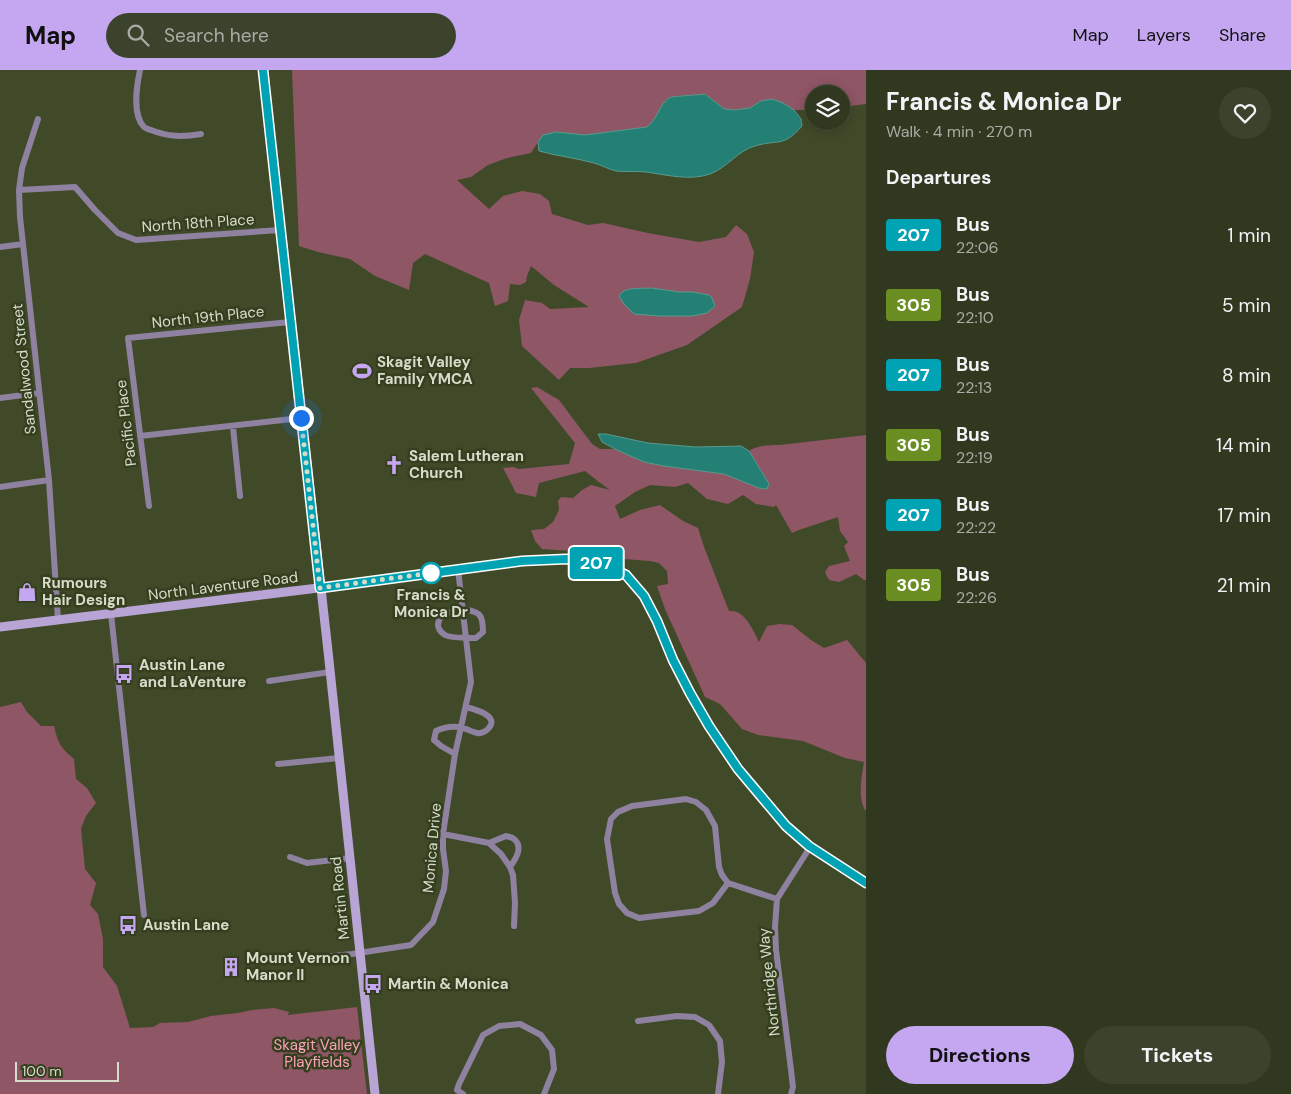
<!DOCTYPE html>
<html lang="en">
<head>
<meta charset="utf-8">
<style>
  body { margin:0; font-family:"DM Sans",sans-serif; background:#3c432c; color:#f1f3f6; height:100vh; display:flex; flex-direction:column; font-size:19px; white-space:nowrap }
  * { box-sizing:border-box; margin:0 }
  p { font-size:16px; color:#a8aca4 }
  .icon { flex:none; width:28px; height:28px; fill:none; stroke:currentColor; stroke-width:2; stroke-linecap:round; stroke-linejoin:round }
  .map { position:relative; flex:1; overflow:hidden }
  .sheet { display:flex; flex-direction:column; background:#30381f; width:425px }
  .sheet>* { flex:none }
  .badge { padding:0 10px; border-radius:4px; font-size:18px; line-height:32px }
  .fabs { position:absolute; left:805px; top:15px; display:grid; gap:10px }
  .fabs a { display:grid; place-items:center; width:45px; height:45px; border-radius:50%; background:#30381f; box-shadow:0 2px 12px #0003,0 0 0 1px #4b523d; font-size:25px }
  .scale { position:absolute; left:15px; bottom:12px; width:104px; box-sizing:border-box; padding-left:5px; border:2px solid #d6dcca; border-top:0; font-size:14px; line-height:18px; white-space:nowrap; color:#d6dcca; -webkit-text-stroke:4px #353f1f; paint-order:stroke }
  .you { position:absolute; width:25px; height:25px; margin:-12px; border:4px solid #fff; border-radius:50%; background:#1a73e8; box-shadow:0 0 0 8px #1a73e833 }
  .map>.badge { position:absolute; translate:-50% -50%; box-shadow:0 0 0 2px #fff }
  h2 { padding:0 20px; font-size:19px; line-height:45px }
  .round { display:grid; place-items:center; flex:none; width:52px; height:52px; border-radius:26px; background:#3c432c }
  .overview { display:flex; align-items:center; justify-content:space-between; height:85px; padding:0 20px }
  h1 { font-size:24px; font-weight:800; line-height:38px }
  .primary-button { display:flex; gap:10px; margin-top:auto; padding:10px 20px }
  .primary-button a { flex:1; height:58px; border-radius:30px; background:#c5a6f0; color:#111; font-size:20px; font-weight:800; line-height:58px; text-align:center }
  .primary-button a+a { background:#3c432c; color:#f1f3f6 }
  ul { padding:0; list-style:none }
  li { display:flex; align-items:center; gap:15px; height:70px; padding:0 20px }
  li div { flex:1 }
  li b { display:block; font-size:19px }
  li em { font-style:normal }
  li .badge { min-width:55px; font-weight:700; text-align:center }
  header { display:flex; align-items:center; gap:30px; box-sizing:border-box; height:70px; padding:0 25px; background:#c5a6f0; color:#111 }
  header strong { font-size:24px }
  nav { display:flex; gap:28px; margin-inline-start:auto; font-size:18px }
  .search { width:350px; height:45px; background:#3c432c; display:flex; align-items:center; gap:12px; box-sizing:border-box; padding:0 18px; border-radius:28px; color:#a8aca4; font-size:19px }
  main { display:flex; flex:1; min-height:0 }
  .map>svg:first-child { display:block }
  .green { fill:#8f5665 }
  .water { fill:#247f74; stroke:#599b8e }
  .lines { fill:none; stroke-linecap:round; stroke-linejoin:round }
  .street { stroke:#8f82a1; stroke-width:6 }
  .secondary { stroke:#b8a4d5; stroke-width:9 }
  .line-casing { stroke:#fff; stroke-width:11 }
  .line { stroke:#00a3b4; stroke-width:8 }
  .walk { stroke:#d6dcca; stroke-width:5; stroke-dasharray:0 9 }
  .stop-dot { fill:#fff; stroke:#00a3b4; stroke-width:2.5 }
  .labels { text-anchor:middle; stroke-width:5; stroke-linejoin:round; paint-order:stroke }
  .street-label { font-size:15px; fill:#d6dcca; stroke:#353f1f }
  .poi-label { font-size:15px; font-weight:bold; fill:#d6dcca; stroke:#353f1f; text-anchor:start }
  .stop-label { font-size:15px; font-weight:bold; fill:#d6dcca; stroke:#353f1f }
  .park-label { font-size:15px; fill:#fba2b9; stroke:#353f1f }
</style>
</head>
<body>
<header>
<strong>Map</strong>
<div class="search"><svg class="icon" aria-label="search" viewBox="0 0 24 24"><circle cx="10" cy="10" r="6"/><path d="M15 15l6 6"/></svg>Search here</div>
<nav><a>Map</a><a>Layers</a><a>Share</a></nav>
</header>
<main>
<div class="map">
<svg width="866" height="1024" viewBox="0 0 866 1024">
  <rect width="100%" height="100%" fill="#404a29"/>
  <!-- green -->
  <path class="green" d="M292,0H866V34L841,37V24H814V40H794L783,33L761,31L750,38L734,40L724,39L705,24C700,25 671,26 669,28C661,33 657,50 647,57L585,65L556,62L538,72L531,83L507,88L488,95L471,107L457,110L489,139L503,126L522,121L540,124L549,131L552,144L588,155L603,153L648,163L699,172L726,167L736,155L747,164L754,182L750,209L742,237L687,275L636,293L589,298H570L559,310L522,276L519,250L525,230L542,233L550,239L589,237L554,215L531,196L527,206L526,212L520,215L510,214L508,231L495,236L489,213L425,184L413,193L409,220L375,206L350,189L318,182L299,176Z
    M537,317L559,330L592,374L600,379H615L644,392L664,396L724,404L759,418L769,414L749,381C758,375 770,375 780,375L866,365V510H864L856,504L839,512L829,510L825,502L829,496L850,491L844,476L848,472L840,461L838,447L799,460L792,463L776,435L774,437L756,434L743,425L728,434L707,429L688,413L675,417L650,415L635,422L615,436L620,449L640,440L660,435L683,451L698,458L704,477L729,541C731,541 735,541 737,542C748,547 754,562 759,572L767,556L779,554L792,555L811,570L824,578L847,570L866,593V741C857,730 862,705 864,692L845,688L803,671L758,665L742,659L720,634L705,627L665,539L657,516L668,514L667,501L659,493L650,491L623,489L601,483L542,479L535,471L531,460L544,459L553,452L559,440L558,431L561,427L573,428L582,420L591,415L610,420L599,412L585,401L539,413L536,427L516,423L503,398L513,397L519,399L569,394L575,373L531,318Z
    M21,632L27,642L41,656H54C58,673 60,677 74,689L76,709L87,718L96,733L86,746L81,758L85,799L96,813L90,835L98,844L103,869V897L117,916L130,958L153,957L160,953L188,952L211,946L238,943L252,940L274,938L289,942L288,945L357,937L367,1024H0V637Z"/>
  <!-- water -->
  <path class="water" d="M705,24L724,39L734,40L750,38L761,31L772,29L783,33L794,40L801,49L802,56C783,78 778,69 755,76C737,81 727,98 710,104C690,111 667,105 646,102C636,101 624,102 616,101C608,99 601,95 594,93C576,88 557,86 539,81L538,72L543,65L556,62L585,65L647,57C657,50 660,33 669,28C671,26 700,25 705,24Z
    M652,218L679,222H693L709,225L712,228L715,236L707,243L692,246H659L634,244L624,234L619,226C624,216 641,219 652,218Z
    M598,364H606L648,373L696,377L741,376L749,381L769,414L767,419L759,418L724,404L664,396L644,392L615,379L602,372Z"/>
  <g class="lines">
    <!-- street -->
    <path class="street" d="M140,0C137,14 132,45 144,57C145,58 150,60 151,60C168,67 183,67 201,64
      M38,49L22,98L19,120L20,147L49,410L58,550
      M19,120L75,117L95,140L118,163L136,170L280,160
      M0,177L23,174
      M0,328L39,323
      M233,357L240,426
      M140,366L301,348
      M0,417L49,410
      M149,436L128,268L290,252
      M463,539C480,542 483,544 483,562L476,568C468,567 452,569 445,565C442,563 438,559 438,555C438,543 454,541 463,539Z
      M111,544L144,845
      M269,611L330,602
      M455,684L441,676L434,670L436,661C444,657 451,656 459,657C469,658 478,669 488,659C501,646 474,639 466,637
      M278,694L339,688
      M443,764L489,773L501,784L510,797L513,805L515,833L514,856
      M489,773L506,766C509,767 512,767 514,769C524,777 515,790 510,797
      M290,787L307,793L350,788
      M728,813L713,833L699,841L639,848L627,843L619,834L615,823L607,769L611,749L618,742L632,736L686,729L696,732L706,740L715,756L719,797L722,805L728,813L777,829
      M304,889L352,884L411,875L433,852L444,819L446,801L443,779V764L455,684L471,612L458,499
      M638,951L677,946L695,947L709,955L720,971L722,992L718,1024
      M463,1024L457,1020L459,1014L483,965L499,956L520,954L541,965L552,980L554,999L544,1024
      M791,1024L793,1017L791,1000L776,880L775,857L777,829L807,782L809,776"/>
    <!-- secondary -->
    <path class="secondary" d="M263,0L328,581L375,1024
      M0,557L310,519L522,491L566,489L601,493L626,505L644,526L657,551L673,590L690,623L709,656L738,699L786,756L809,776L866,813"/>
  </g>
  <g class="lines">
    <!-- line casing -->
    <g class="line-casing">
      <path id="line" d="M263,0L320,518L522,491L566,489L601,493L626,505L644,526L657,551L673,590L690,623L709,656L738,699L786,756L809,776L866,813"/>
    </g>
    <!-- line -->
    <use href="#line" class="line"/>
    <!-- walk -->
    <path class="walk" d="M301,348L320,518L431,503"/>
  </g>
  <!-- icons -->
  <defs>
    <g id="stadium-bare" transform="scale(1.5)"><path d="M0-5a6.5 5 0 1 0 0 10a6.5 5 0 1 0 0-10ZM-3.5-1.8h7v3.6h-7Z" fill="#c5a6f0" stroke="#353f1f" stroke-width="2.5" paint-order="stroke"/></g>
    <g id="church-bare" transform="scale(1.5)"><path d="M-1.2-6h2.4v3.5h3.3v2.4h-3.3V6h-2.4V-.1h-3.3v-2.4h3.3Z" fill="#c5a6f0" stroke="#353f1f" stroke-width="2.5" paint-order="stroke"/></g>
    <g id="shop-bare" transform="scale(1.5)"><path d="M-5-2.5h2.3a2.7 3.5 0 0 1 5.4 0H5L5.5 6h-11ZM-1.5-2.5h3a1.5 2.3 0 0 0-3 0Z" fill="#c5a6f0" stroke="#353f1f" stroke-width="2.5" paint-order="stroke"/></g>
    <g id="bus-bare" transform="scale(1.5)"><path d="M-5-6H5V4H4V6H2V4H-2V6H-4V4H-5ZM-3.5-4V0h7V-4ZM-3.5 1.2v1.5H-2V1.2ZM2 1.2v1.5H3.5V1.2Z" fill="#c5a6f0" stroke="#353f1f" stroke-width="2.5" paint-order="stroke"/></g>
    <g id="building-bare" transform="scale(1.5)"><path d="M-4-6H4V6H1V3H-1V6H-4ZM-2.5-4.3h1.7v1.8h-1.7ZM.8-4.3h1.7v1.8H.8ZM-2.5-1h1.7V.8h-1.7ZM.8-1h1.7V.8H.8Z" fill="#c5a6f0" stroke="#353f1f" stroke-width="2.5" paint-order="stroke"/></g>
  </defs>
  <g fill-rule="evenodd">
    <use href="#stadium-bare" x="362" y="301"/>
    <use href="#church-bare" x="394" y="395"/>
    <use href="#shop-bare" x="27" y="522"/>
    <use href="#bus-bare" x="124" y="604"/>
    <use href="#bus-bare" x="128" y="855"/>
    <use href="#building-bare" x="231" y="897"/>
    <use href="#bus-bare" x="373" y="914"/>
  </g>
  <!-- markers -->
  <circle class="stop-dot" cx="431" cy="503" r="10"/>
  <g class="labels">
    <!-- street labels -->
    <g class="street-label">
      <text transform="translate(198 153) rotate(-4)" y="5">North 18th Place</text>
      <text transform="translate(208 247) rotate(-6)" y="5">North 19th Place</text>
      <text transform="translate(24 299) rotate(-96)" y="5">Sandalwood Street</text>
      <text transform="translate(126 353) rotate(-97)" y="5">Pacific Place</text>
      <text transform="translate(223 516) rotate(-7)" y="5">North Laventure Road</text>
      <text transform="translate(432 778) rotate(-85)" y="5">Monica Drive</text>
      <text transform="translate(340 828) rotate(-96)" y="5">Martin Road</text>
      <text transform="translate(769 912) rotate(-96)" y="5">Northridge Way</text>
    </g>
    <!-- poi labels -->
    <g class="poi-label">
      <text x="377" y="297">Skagit Valley<tspan x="377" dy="17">Family YMCA</tspan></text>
      <text x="409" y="391">Salem Lutheran<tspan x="409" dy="17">Church</tspan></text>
      <text x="42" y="518">Rumours<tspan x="42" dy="17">Hair Design</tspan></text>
      <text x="139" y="600">Austin Lane<tspan x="139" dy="17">and LaVenture</tspan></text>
      <text x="143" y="860">Austin Lane</text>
      <text x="246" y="893">Mount Vernon<tspan x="246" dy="17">Manor II</tspan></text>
      <text x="388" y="919">Martin &amp; Monica</text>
    </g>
    <!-- stop labels -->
    <g class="stop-label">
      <text x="431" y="530">Francis &amp;<tspan x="431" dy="17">Monica Dr</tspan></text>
    </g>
    <!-- park labels -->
    <g class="park-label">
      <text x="317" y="980">Skagit Valley<tspan x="317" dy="17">Playfields</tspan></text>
    </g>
  </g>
</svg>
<div class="fabs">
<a><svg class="icon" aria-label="layers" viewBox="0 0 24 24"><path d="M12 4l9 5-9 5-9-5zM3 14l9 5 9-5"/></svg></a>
</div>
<div class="scale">100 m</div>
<div class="you" style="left:301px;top:348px"></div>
<b class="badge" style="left:596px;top:493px;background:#00a3b4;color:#fff">207</b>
</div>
<section class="sheet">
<div class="overview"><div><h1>Francis &amp; Monica Dr</h1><p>Walk · 4 min · 270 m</p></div><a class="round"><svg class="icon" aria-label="heart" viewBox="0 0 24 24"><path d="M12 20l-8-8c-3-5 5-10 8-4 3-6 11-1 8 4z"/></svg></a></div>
<h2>Departures</h2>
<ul>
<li><span class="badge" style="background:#00a3b4;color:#fff">207</span><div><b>Bus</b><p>22:06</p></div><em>1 min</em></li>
<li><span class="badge" style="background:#6b8e23;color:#fff">305</span><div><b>Bus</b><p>22:10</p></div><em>5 min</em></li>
<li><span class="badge" style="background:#00a3b4;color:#fff">207</span><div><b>Bus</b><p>22:13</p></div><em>8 min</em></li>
<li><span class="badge" style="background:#6b8e23;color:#fff">305</span><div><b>Bus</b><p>22:19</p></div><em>14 min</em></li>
<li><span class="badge" style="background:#00a3b4;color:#fff">207</span><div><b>Bus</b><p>22:22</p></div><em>17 min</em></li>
<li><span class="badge" style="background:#6b8e23;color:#fff">305</span><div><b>Bus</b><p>22:26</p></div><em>21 min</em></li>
</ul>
<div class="primary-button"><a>Directions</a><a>Tickets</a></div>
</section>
</main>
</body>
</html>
